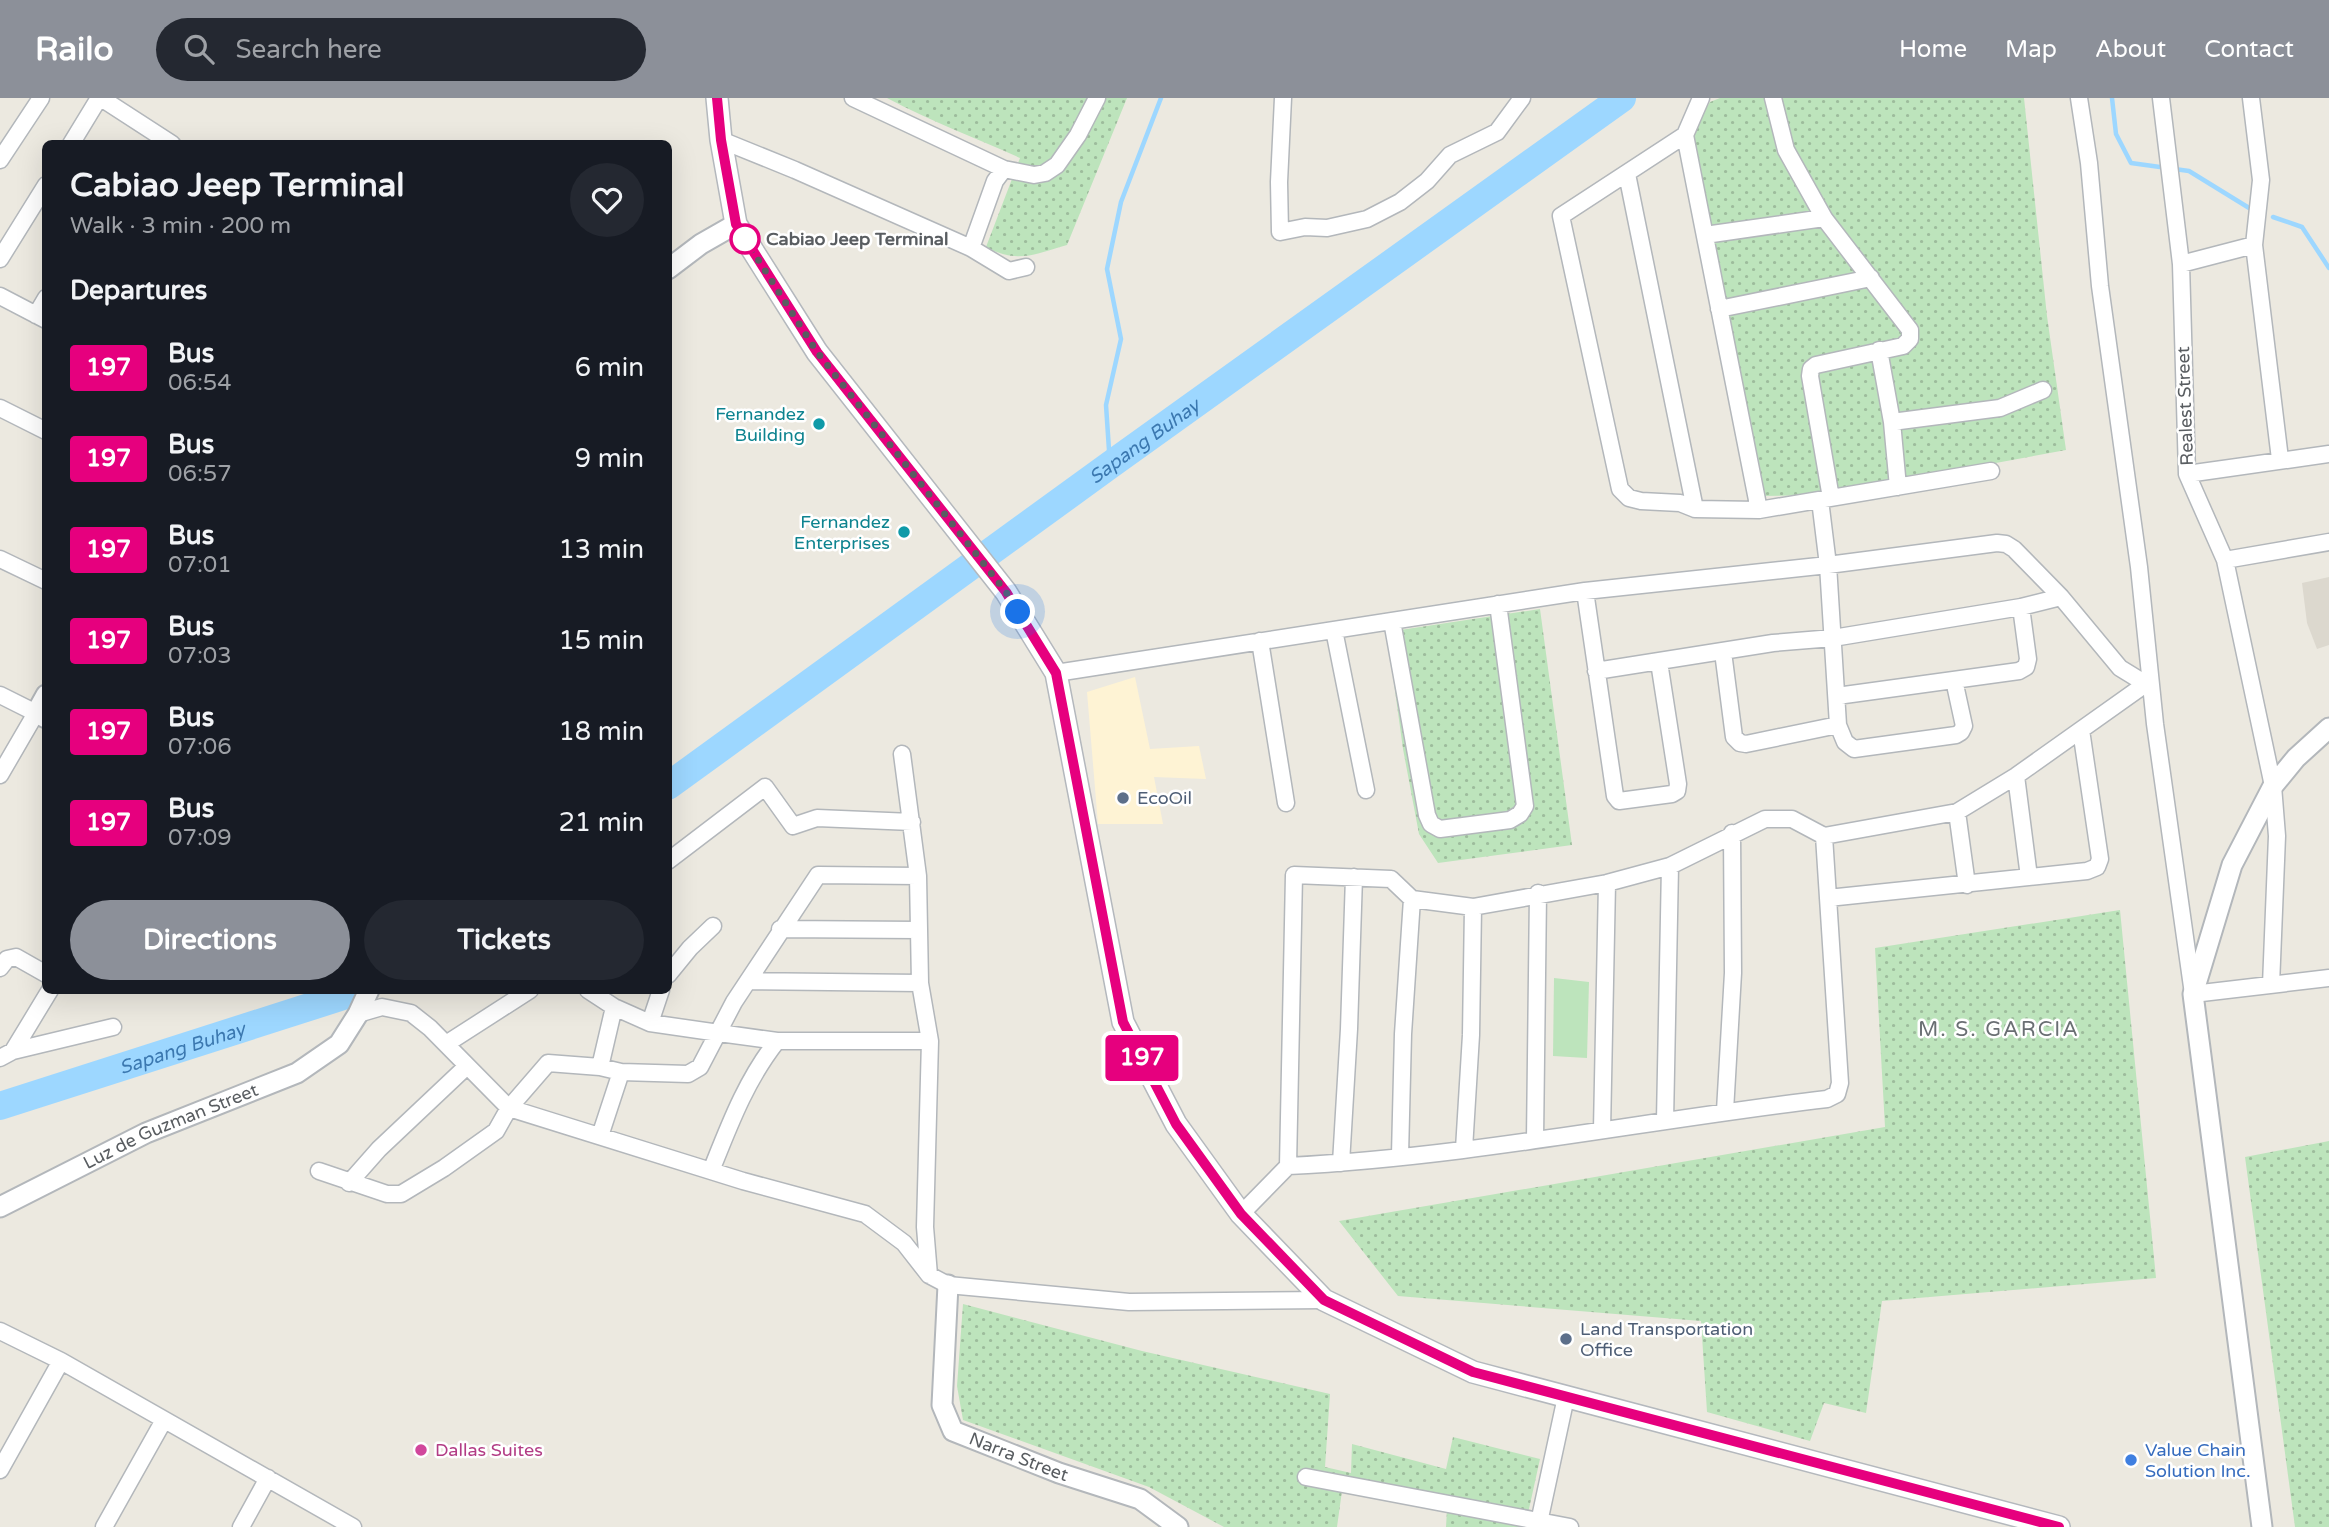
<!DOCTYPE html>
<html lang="en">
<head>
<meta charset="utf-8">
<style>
  body { margin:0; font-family:"Varela Round",sans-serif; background:#242831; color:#f1f3f6; height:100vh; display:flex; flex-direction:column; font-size:26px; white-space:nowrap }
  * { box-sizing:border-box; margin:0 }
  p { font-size:23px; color:#9ea1a6 }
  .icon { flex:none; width:38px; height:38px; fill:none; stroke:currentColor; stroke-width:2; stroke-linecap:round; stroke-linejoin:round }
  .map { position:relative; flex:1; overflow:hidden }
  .details { position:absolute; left:42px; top:42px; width:630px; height:854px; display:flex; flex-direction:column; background:#171b24; border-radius:10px; box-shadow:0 7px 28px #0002 }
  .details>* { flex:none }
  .badge { padding:0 14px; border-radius:5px; font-size:24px; line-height:46px }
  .you { position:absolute; width:35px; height:35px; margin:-18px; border:5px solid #fff; border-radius:50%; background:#1a73e8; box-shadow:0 0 0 10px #1a73e833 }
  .map>.badge { position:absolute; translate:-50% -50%; box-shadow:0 0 0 4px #fff }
  h2 { padding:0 28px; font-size:26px; line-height:63px }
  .round { display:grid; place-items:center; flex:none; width:74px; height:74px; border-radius:37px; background:#242831 }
  .overview { display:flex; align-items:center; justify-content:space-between; height:119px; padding:0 28px }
  h1 { font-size:33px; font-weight:700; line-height:52px }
  .action { display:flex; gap:14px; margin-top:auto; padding:14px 28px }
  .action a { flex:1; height:80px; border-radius:42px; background:#8c9099; color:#fff; font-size:28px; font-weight:700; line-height:80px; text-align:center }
  .action a+a { background:#242831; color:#f1f3f6 }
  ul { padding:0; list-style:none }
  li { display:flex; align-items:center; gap:21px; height:91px; padding:0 28px }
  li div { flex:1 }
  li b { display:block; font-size:26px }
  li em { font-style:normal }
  li .badge { min-width:77px; font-weight:700; text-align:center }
  header { display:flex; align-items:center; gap:42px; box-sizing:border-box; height:98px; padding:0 35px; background:#8c9099; color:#fff }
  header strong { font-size:33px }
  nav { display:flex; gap:38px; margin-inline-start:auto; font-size:24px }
  .search { width:490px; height:63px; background:#242831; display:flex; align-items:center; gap:18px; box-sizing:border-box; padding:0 24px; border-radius:38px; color:#9ea1a6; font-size:26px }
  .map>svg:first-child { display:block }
  .commercial { fill:#fef3d4 }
  .education { fill:#dcd8ce }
  .grass { fill:url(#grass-dots) }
  .pitch { fill:#bde4bc }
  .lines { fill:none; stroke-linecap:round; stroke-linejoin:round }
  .stream { stroke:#9dd7ff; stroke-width:4.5 }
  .river { stroke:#9dd7ff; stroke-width:28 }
  .minor-casing { stroke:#b3b7bb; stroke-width:19 }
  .tertiary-casing { stroke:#b3b7bb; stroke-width:23 }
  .secondary-casing { stroke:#b4b8bd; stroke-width:24 }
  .minor { stroke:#fff; stroke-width:16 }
  .tertiary { stroke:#fff; stroke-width:19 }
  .secondary { stroke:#fff; stroke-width:21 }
  .line-casing { stroke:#fff; stroke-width:16 }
  .line { stroke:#e6007e; stroke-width:10 }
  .walk { stroke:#595d61; stroke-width:7; stroke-dasharray:0 12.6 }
  .stop-dot { fill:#fff; stroke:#e6007e; stroke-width:3.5 }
  .culture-dot { fill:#0f9aa8; stroke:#fff; stroke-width:2.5 }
  .service-dot { fill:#5c6f8a; stroke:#fff; stroke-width:2.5 }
  .hotel-dot { fill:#d1479c; stroke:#fff; stroke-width:2.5 }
  .shop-dot { fill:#3f7fe0; stroke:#fff; stroke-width:2.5 }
  .labels { text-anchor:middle; stroke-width:5; stroke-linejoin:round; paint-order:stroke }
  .stop-label { font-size:18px; font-weight:bold; fill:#595d61; stroke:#fff; text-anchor:start }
  .street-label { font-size:18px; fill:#595d61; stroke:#fff }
  .culture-label { font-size:18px; fill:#0d838f; stroke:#fff; text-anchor:end }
  .service-label { font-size:18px; fill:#4e5e75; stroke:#fff; text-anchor:start }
  .hotel-label { font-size:18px; fill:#b23c85; stroke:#fff; text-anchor:start }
  .shop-label { font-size:18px; fill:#366cbe; stroke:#fff; text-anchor:start }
  .water-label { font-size:19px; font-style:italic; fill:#3b78b0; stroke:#fff }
  .quarter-label { font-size:21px; letter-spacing:2px; fill:#6a6f73; stroke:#fff }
</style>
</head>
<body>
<header>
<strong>Railo</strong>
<div class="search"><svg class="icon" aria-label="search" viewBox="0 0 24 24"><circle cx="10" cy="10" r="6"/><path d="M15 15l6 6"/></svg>Search here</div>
<nav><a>Home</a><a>Map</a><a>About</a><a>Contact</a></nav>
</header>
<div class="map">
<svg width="2329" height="1429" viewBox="0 0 2329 1429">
  <defs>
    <pattern id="grass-dots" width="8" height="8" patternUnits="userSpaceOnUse" patternTransform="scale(1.75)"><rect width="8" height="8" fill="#bde4bc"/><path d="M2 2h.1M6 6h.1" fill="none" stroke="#9dbc9c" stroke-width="1.8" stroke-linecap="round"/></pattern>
  </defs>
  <rect width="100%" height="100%" fill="#ece9e0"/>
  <!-- commercial -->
  <path class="commercial" d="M1135,579L1150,651L1199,648L1206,681L1154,679L1163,726H1098L1087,594Z"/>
  <!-- education -->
  <path class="education" d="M2329,479V547L2317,551L2307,525L2302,485Z"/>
  <!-- grass -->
  <path class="grass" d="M887,0H1127L1067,147C1036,156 1017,166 986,149L1020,60C976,40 930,23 887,0Z
    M1720,0H2024L2047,218L2066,352L1821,397L1763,398L1689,37L1710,4Z
    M1540,511L1572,747L1438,765L1419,736L1403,651L1387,534Z
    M2120,812L2156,1180L1882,1203L1866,1315L1824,1305L1810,1343L1707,1314L1701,1223L1398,1198L1339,1123L1885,1029L1875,850Z
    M2329,1043V1429H2295L2245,1059Z
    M963,1206L1142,1253L1330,1296L1325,1369L1351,1375L1352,1346L1446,1371L1453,1339L1540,1361L1525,1429H1446L1447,1412L1342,1393L1337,1429H1224L1149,1389L963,1322L957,1288Z"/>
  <!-- pitch -->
  <path class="pitch" d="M1554,880L1589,884L1587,960L1553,958Z"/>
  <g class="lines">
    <!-- stream -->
    <path class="stream" d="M2112,0L2116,36L2131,65L2189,73L2254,113
      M2273,119L2302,129L2329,170
      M1110,367L1106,307L1121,241L1107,171L1121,104L1161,0"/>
    <!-- river -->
    <g class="river">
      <path id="s1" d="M668,688L1110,367L1622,0"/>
      <path id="s2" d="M0,1008L362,892"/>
    </g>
    <!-- minor casing -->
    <g class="minor-casing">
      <path id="minor" d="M101,0L172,46
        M853,0L1004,71L1034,77L1045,75L1057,67L1078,37L1097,0
        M1283,0L1279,84L1280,134L1305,129L1327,130L1367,121L1400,104L1427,83L1450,57L1497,34L1522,0
        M1701,0L1685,37L1561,118L1620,391L1629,400L1641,403L1680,405L1695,411L1759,412L1991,373
        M1773,0L1786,52L1824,120L1910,232V241L1903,248L1816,267L1811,271L1810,278L1831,400
        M2079,0L2089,65L2100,188L2139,469L2155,626L2193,896L2329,880
        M2161,0L2181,166L2187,376L2225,462L2273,688L2277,738L2271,887
        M2251,0L2261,82L2254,147L2280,361
        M1685,37L1759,412
        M721,42L795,72L971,150L1009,173L1026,169
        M71,46L99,0
        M0,62L41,0
        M1627,76L1695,411
        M1705,137L1824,120
        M971,150L995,83L1004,71
        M0,161L46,87
        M2181,166L2254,147
        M0,198L46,222
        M1719,211L1871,180
        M36,217L46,200
        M1879,252L1892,324L1898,389
        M0,310L46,333
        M1892,324L2000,310L2043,292
        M2187,376L2329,356
        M1820,402L1828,467L1838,627L1845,644L1854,651L1956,637L1961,634L1964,628L1954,582
        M0,461L46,483
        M2225,462L2329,444
        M1585,493L1615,698L1619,703L1672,696L1677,693L1678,686L1659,564
        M1392,523L1427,717L1431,726L1440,731L1510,722L1520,716L1525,708L1498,506
        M1334,532L1366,692
        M1260,543L1286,705
        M1723,554L1734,639L1740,645L1746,646L1838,627
        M1596,573L1773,545L1833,540L2021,509L2061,499
        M1056,575L1585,493L1828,467L1997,445L2006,446L2014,451L2061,499L2120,570L2151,589
        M0,597L36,615L0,677
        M1837,598L2019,573L2026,569L2028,561L2021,509
        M902,656L918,778L920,885L930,943L925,1129L929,1177
        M2016,678L2029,779
        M1957,714L1967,787
        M668,763L765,689L793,728L817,720L912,724
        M1828,800L2087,773L2097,769L2100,761L2081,632
        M780,831L918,832
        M0,870L7,861L16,859L46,876
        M668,877L690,850L713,828
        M748,883L920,885
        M588,892L614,909L650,925L719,935L777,943H930
        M358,916L382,909L411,915L430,930L509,1010L743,1083L865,1116L904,1145L929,1177L948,1187L1129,1204L1324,1202
        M650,925L661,892
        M446,946L530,892
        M13,953L113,929
        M0,960L13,953L50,892
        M600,969L614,909
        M1725,1013L1733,875L1732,735
        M1665,1023L1670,768
        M1602,1032L1607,785
        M600,1038L621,974
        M1535,1042L1538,795
        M1464,1051L1471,937L1473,809
        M1400,1057L1403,936L1412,801
        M1341,1065L1349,931L1354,779
        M1288,1068C1469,1059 1648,1022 1827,1001L1837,996L1840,985L1824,738
        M319,1073L387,1096H401L444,1070L496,1033L509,1010L548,965L600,969L621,974L688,976L700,969L734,904L818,777L918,778
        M711,1073C729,1028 746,982 777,943
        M349,1085L379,1051L467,968
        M1241,1116L1288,1068L1294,777L1391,781L1412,801L1473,809L1607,785L1670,768L1765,721H1792L1824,738L1957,714L2016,678L2147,585
        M0,1233L61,1263L353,1429
        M0,1372L61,1263
        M1306,1379L1570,1429
        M104,1429L164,1322
        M241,1429L268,1380
        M1538,1429L1566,1299"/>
    </g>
    <!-- tertiary casing -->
    <g class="tertiary-casing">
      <g id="tertiary">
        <path d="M668,171L701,146L736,126"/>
        <path d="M46,597L36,615L46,620"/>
        <path id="s3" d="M0,1109L146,1035L297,975L339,946L358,916L369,892"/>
        <path id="s4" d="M948,1187L942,1307L953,1333L1059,1375L1140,1401L1178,1429"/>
        <path d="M2262,1429L2193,896L2232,767L2273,688L2296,660L2329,630"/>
      </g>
    </g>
    <!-- secondary casing -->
    <g class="secondary-casing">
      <path id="secondary" d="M717,0L721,42L736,126L817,254L1006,494L1056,575L1123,924L1176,1026L1241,1116L1324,1202L1473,1274L2059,1429"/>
    </g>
    <!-- minor -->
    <use href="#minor" class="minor"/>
    <!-- tertiary -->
    <use href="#tertiary" class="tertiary"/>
    <!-- secondary -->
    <use href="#secondary" class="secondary"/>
  </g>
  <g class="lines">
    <!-- line casing -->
    <g class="line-casing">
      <path id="line" d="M717,0L721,42L736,126L817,254L1006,494L1056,575L1123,924L1176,1026L1241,1116L1324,1202L1473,1274L2059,1429"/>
    </g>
    <!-- line -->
    <use href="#line" class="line"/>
    <!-- walk -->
    <path class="walk" d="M745,141L817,254L1006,494L1018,514"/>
  </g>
  <!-- markers -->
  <circle class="stop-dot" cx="745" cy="141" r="14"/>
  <g class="culture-dot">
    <circle cx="819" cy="326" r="7"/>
    <circle cx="904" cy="434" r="7"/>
  </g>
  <g class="service-dot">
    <circle cx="1123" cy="700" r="7"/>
    <circle cx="1566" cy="1241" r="7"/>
  </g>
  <circle class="hotel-dot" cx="421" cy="1352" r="7"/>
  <circle class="shop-dot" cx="2131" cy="1362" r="7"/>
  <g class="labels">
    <!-- stop labels -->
    <g class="stop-label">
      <text x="766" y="147">Cabiao Jeep Terminal</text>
    </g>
    <!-- street labels -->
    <g class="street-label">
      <text transform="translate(2185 308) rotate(-92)" y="6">Realest Street</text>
      <text dy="6" stroke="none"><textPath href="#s3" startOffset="189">Luz de Guzman Street</textPath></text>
      <text dy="6" stroke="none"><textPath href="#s4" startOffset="219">Narra Street</textPath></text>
    </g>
    <!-- culture labels -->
    <g class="culture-label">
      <text x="805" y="322">Fernandez<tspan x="805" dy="21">Building</tspan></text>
      <text x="890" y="430">Fernandez<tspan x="890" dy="21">Enterprises</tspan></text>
    </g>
    <!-- service labels -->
    <g class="service-label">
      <text x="1137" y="706">EcoOil</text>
      <text x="1580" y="1237">Land Transportation<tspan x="1580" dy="21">Office</tspan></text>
    </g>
    <!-- hotel labels -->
    <g class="hotel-label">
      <text x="435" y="1358">Dallas Suites</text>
    </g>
    <!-- shop labels -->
    <g class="shop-label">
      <text x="2145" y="1358">Value Chain<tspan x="2145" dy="21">Solution Inc.</tspan></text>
    </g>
    <!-- water labels -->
    <g class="water-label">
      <text dy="7" stroke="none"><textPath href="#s1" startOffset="588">Sapang Buhay</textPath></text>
      <text dy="7" stroke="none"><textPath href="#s2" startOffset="191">Sapang Buhay</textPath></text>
    </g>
    <!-- quarter labels -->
    <g class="quarter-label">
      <text x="1999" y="938">M. S. GARCIA</text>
    </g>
  </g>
</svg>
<div class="you" style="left:1018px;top:514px"></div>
<b class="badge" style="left:1142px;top:960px;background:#e6007e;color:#fff">197</b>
<section class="details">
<div class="overview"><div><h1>Cabiao Jeep Terminal</h1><p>Walk · 3 min · 200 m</p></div><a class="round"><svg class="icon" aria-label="heart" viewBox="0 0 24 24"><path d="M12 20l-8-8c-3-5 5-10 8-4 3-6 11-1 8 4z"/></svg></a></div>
<h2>Departures</h2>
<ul>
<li><span class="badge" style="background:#e6007e;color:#fff">197</span><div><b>Bus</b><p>06:54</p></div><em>6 min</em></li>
<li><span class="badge" style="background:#e6007e;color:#fff">197</span><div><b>Bus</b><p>06:57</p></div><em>9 min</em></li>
<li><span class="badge" style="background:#e6007e;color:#fff">197</span><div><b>Bus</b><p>07:01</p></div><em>13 min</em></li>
<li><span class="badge" style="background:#e6007e;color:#fff">197</span><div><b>Bus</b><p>07:03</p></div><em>15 min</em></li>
<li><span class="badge" style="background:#e6007e;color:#fff">197</span><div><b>Bus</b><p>07:06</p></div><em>18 min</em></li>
<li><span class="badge" style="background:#e6007e;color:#fff">197</span><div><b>Bus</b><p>07:09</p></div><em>21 min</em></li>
</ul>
<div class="action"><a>Directions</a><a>Tickets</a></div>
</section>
</div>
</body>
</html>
